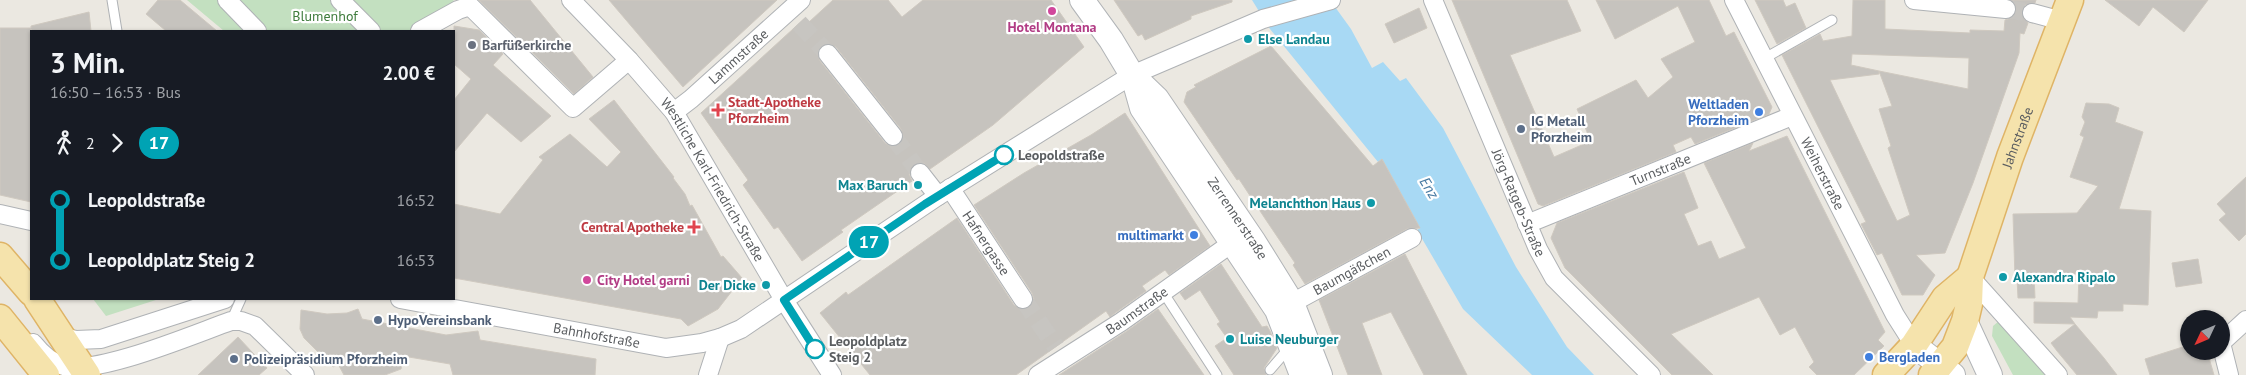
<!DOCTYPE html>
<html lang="de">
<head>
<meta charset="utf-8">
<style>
  body { margin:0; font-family:"PT Sans",sans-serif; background:#242831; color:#f1f3f6; height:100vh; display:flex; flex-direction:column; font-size:19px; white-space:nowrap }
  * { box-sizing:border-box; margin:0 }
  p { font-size:16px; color:#9ea1a6 }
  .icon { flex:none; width:28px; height:28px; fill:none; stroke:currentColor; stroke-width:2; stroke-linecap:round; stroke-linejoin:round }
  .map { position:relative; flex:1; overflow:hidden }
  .sheet { position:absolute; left:30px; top:30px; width:425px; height:270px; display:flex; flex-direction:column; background:#171b24; border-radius:0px; box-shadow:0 1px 4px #0004 }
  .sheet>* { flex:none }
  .badge { padding:0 10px; border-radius:16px; font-size:18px; line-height:32px }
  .needle { width:32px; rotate:226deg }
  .buttons { position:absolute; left:2180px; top:310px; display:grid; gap:10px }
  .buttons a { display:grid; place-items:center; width:50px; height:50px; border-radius:50%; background:#171b24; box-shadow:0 1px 4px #0004; font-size:25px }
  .map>.badge { position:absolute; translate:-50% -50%; box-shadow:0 0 0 2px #fff }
  .legs { display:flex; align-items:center; gap:8px; height:55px; padding:0 20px; font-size:16px }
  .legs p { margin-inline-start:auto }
  .headline { display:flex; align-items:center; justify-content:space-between; height:85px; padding:0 20px }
  h1 { font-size:28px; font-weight:800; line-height:38px }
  ul { padding:0 20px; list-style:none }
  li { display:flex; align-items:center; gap:18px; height:60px; font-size:19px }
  li i { display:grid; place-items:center; width:8px; height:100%; margin:0 6px; background:currentColor }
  li i::after { content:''; width:12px; height:12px; margin:-6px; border:4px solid; border-radius:50%; background:#171b24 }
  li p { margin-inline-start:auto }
  li:first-child i { background:linear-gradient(#0000 50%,currentColor 0) }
  li:last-child i { background:linear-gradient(currentColor 50%,#0000 0) }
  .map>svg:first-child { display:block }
  .green { fill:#c3e0c0 }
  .water { fill:#a8d9f4 }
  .building { fill:#c6c3be; stroke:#cfc9c0; fill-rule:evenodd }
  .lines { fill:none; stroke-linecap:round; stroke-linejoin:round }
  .street-tunnel { stroke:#c7c5c1; stroke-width:18; stroke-dasharray:18 9; stroke-linecap:butt }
  .lane-casing { stroke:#afb2b5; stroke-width:11 }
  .street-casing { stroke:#afb2b5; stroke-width:20 }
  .secondary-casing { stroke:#b1b4b7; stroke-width:26 }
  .primary-casing { stroke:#dfb466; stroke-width:29 }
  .lane { stroke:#fff; stroke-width:9 }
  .street { stroke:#fff; stroke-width:18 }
  .secondary { stroke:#fff; stroke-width:24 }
  .primary { stroke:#f5e3ac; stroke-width:26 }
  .line-1-casing { stroke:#fff; stroke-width:11 }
  .line-1 { stroke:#00a3b4; stroke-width:8 }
  .hotel-dot { fill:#d1479c; stroke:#fff; stroke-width:2 }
  .culture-dot { fill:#0f9aa8; stroke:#fff; stroke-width:2 }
  .worship-dot { fill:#6b7280; stroke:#fff; stroke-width:2 }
  .health-dot { fill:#e0444e; stroke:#fff; stroke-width:2 }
  .shop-dot { fill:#3f7fe0; stroke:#fff; stroke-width:2 }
  .service-dot { fill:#5c6f8a; stroke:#fff; stroke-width:2 }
  .stop-1-dot { fill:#fff; stroke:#00a3b4; stroke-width:2.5 }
  .labels { text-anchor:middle; stroke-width:4.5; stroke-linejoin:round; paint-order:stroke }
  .park-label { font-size:14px; fill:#3f7c3d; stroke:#fff }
  .hotel-label { font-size:14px; font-weight:bold; fill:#b23c85; stroke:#fff }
  .culture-label { font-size:14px; font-weight:bold; fill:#0d838f; stroke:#fff; text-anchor:start }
  .worship-label { font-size:14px; font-weight:bold; fill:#5b616d; stroke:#fff; text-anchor:start }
  .street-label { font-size:14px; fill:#5a5d60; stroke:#fff }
  .health-label { font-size:14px; font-weight:bold; fill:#be3a42; stroke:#fff; text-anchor:start }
  .shop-label { font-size:14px; font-weight:bold; fill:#366cbe; stroke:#fff; text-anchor:end }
  .service-label { font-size:14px; font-weight:bold; fill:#4e5e75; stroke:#fff; text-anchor:start }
  .stop-label { font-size:14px; font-weight:bold; fill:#5a5d60; stroke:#fff; text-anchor:start }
  .water-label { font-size:15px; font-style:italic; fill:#497ba3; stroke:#fff }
</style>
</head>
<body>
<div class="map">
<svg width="2246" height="375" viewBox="0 0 2246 375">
  <rect width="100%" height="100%" fill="#ebe8e1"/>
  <!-- green -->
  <path class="green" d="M187,0H453L463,10L441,31H224Z
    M93,299H159L106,316Z
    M1999,321L2012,332L2045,375H2013L1992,336L1993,326Z"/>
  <!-- water -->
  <path class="water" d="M1252,0H1330L1351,29L1372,68L1383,62L1400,81L1406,78L1443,128L1516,267L1567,347L1594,375H1532L1463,309L1417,230L1420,228L1382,159L1378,162L1270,29Z"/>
  <!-- building -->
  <path class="building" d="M158,0H180L217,31H166L146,14Z
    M479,0H530L593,77L574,94Z
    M609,0H777L683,87Z
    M833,0H888L902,17L923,0H1051L1084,47L993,125L930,169L924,163L914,164L909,174L912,181L841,230L843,232L802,261L778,227L774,229L743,185L748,180L701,113L805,18L809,22ZM826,44L836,47L901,129L903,139L899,145L890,146L885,143L820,61L818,51Z
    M1114,0H1232V2L1191,16V19L1145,40L1142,34L1138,36Z
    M1452,0H1567L1581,31L1510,55L1554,157L1591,141L1577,109L1636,80L1648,98L1673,77L1661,59L1695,42L1678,6L1615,39L1596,0H1709L1726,36L1734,32L1772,107L1769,114L1695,144L1691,137L1673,145L1676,152L1543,206L1538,204Z
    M1755,0H1783L1786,7L1795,3L1806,28L1777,44Z
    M1853,0H1885V29L1970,33V30L2004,31L2005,20L2011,18L2016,11L2015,4L2011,0H2036L2035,3L2025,5L2022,10V16L2028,23L2024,34L2020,33L2019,53L1973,183L1945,253L1916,255L1935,275L1923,295H1902L1882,253L1877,255L1861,224L1866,222L1782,55L1820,34L1823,41L1852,36ZM1852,54L1969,58L1968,89L1879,71L1892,106L1879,109L1891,146L1888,148L1910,215L1897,221L1830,80L1879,74V71L1851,65Z
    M2105,0H2208L2184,32L2153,7L2139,26Z
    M1419,8L1427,28L1394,43L1385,24Z
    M89,12L91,31H32L31,29V202L0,195V28H31V26Z
    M454,26L479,30L503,54L493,65L551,116L521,142L487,113L454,152V100L471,79L454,64Z
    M1271,46L1373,166L1382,159L1420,228L1407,229L1305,284L1293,265L1295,263L1266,220L1239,179L1237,180L1184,102L1187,92L1196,87L1194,85Z
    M614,100L674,177L673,178L685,194L690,206L692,205L721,257L723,256L742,278L718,309L688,326L681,319L454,278V204L500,214L543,160L539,157L570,134L607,167L621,152L589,119Z
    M2086,103L2109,104L2119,108L2115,122L2143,132L2119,209L2151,211L2148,305L2123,304V311H2098L2097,318L2070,317L2075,324L2034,323V302L2078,303L2079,274L2034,275L2035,298H2018L2017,278L2015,279L2013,214L2077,213L2098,186L2070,177L2084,137L2080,135L2085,122L2082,117Z
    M1125,113L1210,246L1169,275L1165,270L1142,286L1146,291L1115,313L1110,317L1106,311L1016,375H870L820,313L846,292L848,295L957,218L1014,305L1023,310L1029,308L1034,299L1032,293L974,205L1024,173L1091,135Z
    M1787,136L1885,332L1878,340L1884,346L1854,375H1817L1809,367L1814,362L1795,327L1780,335L1759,297L1671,334L1713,375H1672L1565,268L1551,238L1557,223L1684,172L1698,208L1684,214L1698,246L1711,241L1719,259L1746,248L1704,163L1753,143L1749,151Z
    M2246,177V234L2239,241L2219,220L2226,214L2217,204Z
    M1405,254L1467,375H1424L1391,312L1362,323L1382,375H1348L1319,300Z
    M2198,259L2202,283L2176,287L2172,263Z
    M1221,264L1262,327L1267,326L1270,331L1277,348L1264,368L1266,375H1234L1215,346L1227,338L1217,324L1220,322L1200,290L1185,300L1180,293Z
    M358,309L362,319L446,335L478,331L480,340L596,359L595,375H453L450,364L403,356L401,369L385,375H344L338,364L333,367L304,338L300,329L301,310L327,314L347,313Z
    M1158,309L1204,375H1059L1127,331Z
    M2075,324L2104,358L2117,375H2077L2057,351L2051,343Z
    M238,337L267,368L259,375H198Z
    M2189,345V351H2207L2214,375H2150L2145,359Z"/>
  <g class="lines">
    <!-- street-tunnel -->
    <path class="street-tunnel" d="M2006,9L2032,13
      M799,23L828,54
      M893,136L920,173
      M1023,299L1056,347"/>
    <!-- lane casing -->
    <g class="lane-casing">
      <path id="lane" d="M112,0L117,31
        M1765,58L1832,20
        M1163,292L1217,375
        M231,321L241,299
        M1270,370L1289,348"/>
    </g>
    <!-- street casing -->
    <g class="street-casing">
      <g id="street">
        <path d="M227,0L257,31"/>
        <path d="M340,0L371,31"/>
        <path id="s1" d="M571,0L629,60L674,112L784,300L832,375"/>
        <path id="s2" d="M1433,0L1538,249L1554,278L1651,375"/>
        <path id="s3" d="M1734,0L1895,315L1914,345"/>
        <path d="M1914,0L2006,9"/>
        <path d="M2032,13L2062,21"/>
        <path d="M420,31L458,10L470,6L573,108L629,60"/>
        <path d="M828,54L893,136"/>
        <path id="s4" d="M674,112L691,99L801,0"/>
        <path d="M920,173L938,196"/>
        <path id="s5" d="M950,188L1023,299"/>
        <path d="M0,214L31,221"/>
        <path id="s6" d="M1527,224L1792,116"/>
        <path d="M1970,277L2058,375"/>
        <path id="s7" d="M400,299L666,348L702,343L720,338L741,329L938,196L1132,75L1263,19L1331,0"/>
        <path id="s8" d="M1292,303L1412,238"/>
        <path d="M63,337L76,340L101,339L225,299"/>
        <path d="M33,343C41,353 51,363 64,366C98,375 194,334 231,321H241L255,326L305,375"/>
        <path d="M708,375L720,338"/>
        <path id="s9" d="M1038,375L1121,322L1232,243"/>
        <path d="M2229,375L2221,343L2246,320"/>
      </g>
    </g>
    <!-- secondary casing -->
    <g class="secondary-casing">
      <g id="secondary">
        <path id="s10" d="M1082,0L1111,40L1132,75L1157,99L1254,242L1292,303L1320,375"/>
        <path d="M1133,76L1142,108L1277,310L1302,375"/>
        <path d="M1965,321L1990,375"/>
        <path d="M1914,345L1953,375"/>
      </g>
    </g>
    <!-- primary casing -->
    <g class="primary-casing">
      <g id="primary">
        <path d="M0,256L31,292"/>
        <path d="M37,299L87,375"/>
        <path d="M0,318L46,375"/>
        <path d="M1886,375L1914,345L1945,298L1970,277"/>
        <path id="s11" d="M1932,375L1955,347L1965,321L1969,304L1970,277L2010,157L2070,0"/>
      </g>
    </g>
    <!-- lane -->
    <use href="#lane" class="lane"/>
    <!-- street -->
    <use href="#street" class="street"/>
    <!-- secondary -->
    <use href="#secondary" class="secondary"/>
    <!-- primary -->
    <use href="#primary" class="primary"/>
  </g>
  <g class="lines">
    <!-- line-1 casing -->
    <g class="line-1-casing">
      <path id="line-1" d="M815,349L784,300L925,204L1004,155"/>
    </g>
    <!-- line-1 -->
    <use href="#line-1" class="line-1"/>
  </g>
  <!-- markers -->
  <g class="hotel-dot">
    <circle cx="1052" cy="11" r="5"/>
    <circle cx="587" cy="280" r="5"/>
  </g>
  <g class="culture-dot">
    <circle cx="1248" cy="39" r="5"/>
    <circle cx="918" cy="185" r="5"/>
    <circle cx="1371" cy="203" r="5"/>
    <circle cx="2003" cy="277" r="5"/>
    <circle cx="766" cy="285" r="5"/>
    <circle cx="1230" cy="339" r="5"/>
  </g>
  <circle class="worship-dot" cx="472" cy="45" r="5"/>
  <g class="health-dot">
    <path d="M715.5 102.5h5v5h5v5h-5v5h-5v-5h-5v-5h5z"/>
    <path d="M691.5 219.5h5v5h5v5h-5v5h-5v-5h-5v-5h5z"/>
  </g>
  <g class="shop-dot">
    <circle cx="1759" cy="112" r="5"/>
    <circle cx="1194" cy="235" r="5"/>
    <circle cx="1869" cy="357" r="5"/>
  </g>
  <g class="service-dot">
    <circle cx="1521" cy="129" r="5"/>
    <circle cx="378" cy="320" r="5"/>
    <circle cx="234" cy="359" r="5"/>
  </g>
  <g class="stop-1-dot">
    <circle cx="1004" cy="155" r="9"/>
    <circle cx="815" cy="349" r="9"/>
  </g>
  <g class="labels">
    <!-- park labels -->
    <g class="park-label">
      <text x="325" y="21">Blumenhof</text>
    </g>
    <!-- hotel labels -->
    <g class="hotel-label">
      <text x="1052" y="32">Hotel Montana</text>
      <text x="597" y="285" text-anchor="start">City Hotel garni</text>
    </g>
    <!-- culture labels -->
    <g class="culture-label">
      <text x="1258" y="44">Else Landau</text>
      <text x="908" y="190" text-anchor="end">Max Baruch</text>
      <text x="1361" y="208" text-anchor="end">Melanchthon Haus</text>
      <text x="2013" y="282">Alexandra Ripalo</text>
      <text x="756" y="290" text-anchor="end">Der Dicke</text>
      <text x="1240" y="344">Luise Neuburger</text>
    </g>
    <!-- worship labels -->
    <g class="worship-label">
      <text x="482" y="50">Barfüßerkirche</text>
    </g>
    <!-- street labels -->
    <g class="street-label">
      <text dy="5" stroke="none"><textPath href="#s4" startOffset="85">Lammstraße</textPath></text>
      <text dy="5" stroke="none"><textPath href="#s11" startOffset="256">Jahnstraße</textPath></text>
      <text dy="5" stroke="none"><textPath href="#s6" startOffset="144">Turnstraße</textPath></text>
      <text dy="5" stroke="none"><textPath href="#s3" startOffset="195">Weiherstraße</textPath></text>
      <text dy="5" stroke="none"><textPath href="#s1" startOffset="230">Westliche Karl-Friedrich-Straße</textPath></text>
      <text dy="5" stroke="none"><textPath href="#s2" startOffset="220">Jörg-Ratgeb-Straße</textPath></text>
      <text dy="5" stroke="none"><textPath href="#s10" startOffset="269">Zerrennerstraße</textPath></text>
      <text dy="5" stroke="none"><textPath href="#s5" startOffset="66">Hafnergasse</textPath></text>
      <text dy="5" stroke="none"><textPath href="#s8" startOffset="68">Baumgäßchen</textPath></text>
      <text dy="5" stroke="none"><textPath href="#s9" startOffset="118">Baumstraße</textPath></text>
      <text dy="5" stroke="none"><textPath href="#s7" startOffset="200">Bahnhofstraße</textPath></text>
    </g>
    <!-- health labels -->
    <g class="health-label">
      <text x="728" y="107">Stadt-Apotheke<tspan x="728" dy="16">Pforzheim</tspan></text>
      <text x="684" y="232" text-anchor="end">Central Apotheke</text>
    </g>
    <!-- shop labels -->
    <g class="shop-label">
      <text x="1749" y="109">Weltladen<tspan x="1749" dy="16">Pforzheim</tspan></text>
      <text x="1184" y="240">multimarkt</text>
      <text x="1879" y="362" text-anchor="start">Bergladen</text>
    </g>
    <!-- service labels -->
    <g class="service-label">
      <text x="1531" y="126">IG Metall<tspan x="1531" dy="16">Pforzheim</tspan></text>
      <text x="388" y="325">HypoVereinsbank</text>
      <text x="244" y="364">Polizeipräsidium Pforzheim</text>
    </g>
    <!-- stop labels -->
    <g class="stop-label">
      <text x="1018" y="160">Leopoldstraße</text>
      <text x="829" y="346">Leopoldplatz<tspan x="829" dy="16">Steig 2</tspan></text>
    </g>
    <!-- water labels -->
    <g class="water-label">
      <text transform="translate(1429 188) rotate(58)" y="5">Enz</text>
    </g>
  </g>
</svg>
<div class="buttons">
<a><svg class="needle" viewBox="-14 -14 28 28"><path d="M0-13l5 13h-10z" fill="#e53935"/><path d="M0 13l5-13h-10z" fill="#9ea1a6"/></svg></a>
</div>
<b class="badge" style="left:869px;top:242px;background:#00a3b4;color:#fff">17</b>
<section class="sheet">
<div class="headline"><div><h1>3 Min.</h1><p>16:50 – 16:53 · Bus</p></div><b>2.00 €</b></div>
<div class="legs"><svg class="icon" aria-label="walk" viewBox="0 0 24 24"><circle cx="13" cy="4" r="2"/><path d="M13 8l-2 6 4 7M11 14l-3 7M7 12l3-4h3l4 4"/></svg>2<svg class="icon" aria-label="forward" viewBox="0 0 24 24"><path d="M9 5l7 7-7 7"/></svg><b class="badge" style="background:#00a3b4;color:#fff">17</b></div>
<ul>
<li><i style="color:#00a3b4"></i><b>Leopoldstraße</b><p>16:52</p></li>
<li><i style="color:#00a3b4"></i><b>Leopoldplatz Steig 2</b><p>16:53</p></li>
</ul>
</section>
</div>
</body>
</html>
